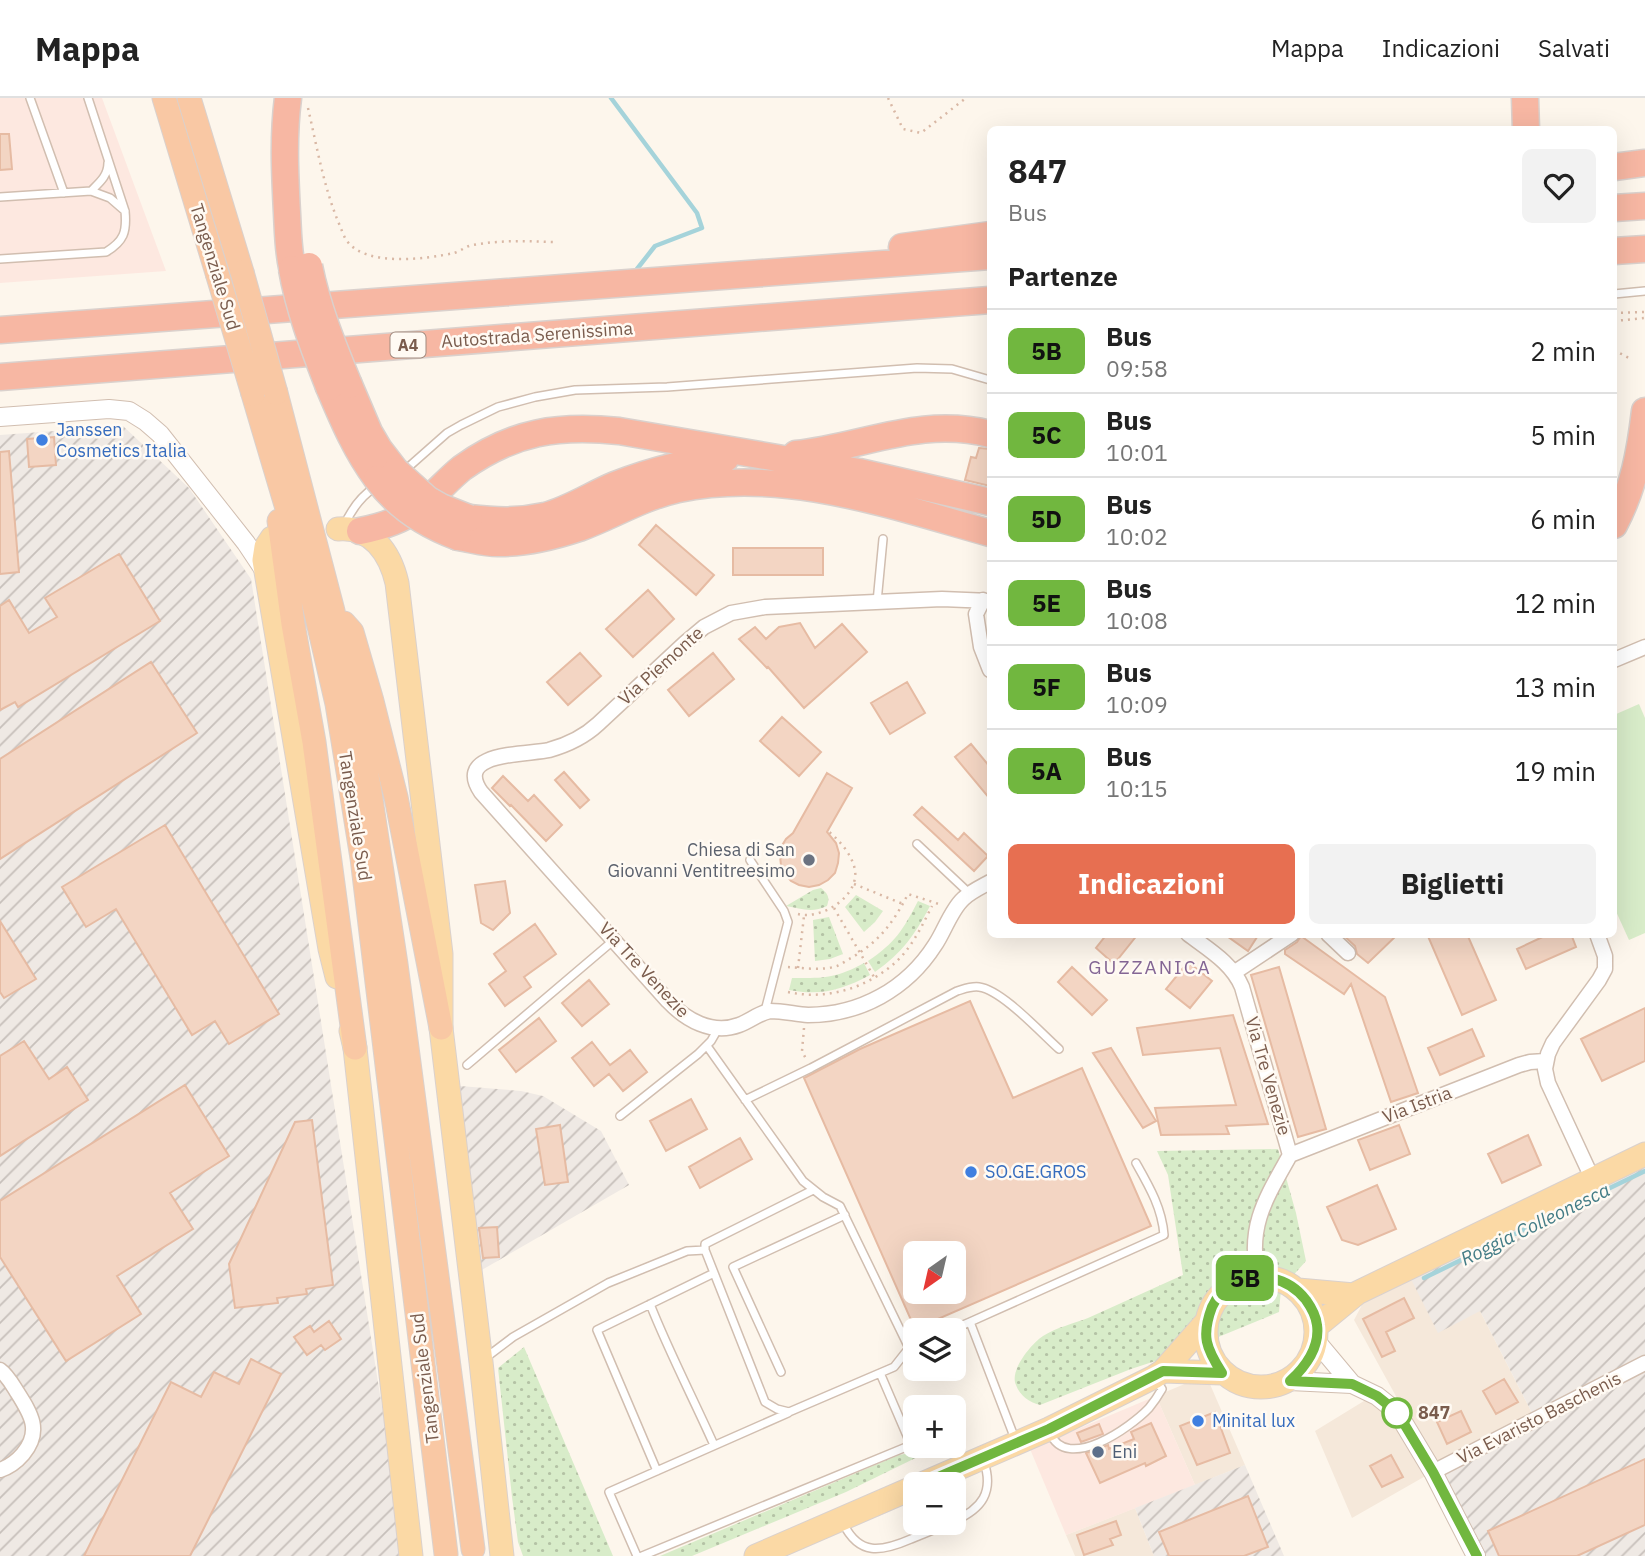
<!DOCTYPE html>
<html lang="it">
<head>
<meta charset="utf-8">
<style>
  body { margin:0; font-family:"IBM Plex Sans",sans-serif; background:#f2f2f2; color:#222; height:100vh; display:flex; flex-direction:column; font-size:26px; white-space:nowrap }
  * { box-sizing:border-box; margin:0 }
  p { font-size:23px; color:#767676 }
  .icon { flex:none; width:38px; height:38px; fill:none; stroke:currentColor; stroke-width:2; stroke-linecap:round; stroke-linejoin:round }
  .map { position:relative; flex:1; overflow:hidden }
  .sheet { position:absolute; left:987px; top:28px; width:630px; height:812px; display:flex; flex-direction:column; background:#fff; border-radius:10px; box-shadow:0 7px 28px #0002 }
  .sheet>* { flex:none }
  .badge { padding:0 14px; border-radius:10px; font-size:24px; line-height:46px }
  .needle { width:46px; rotate:214deg }
  .tools { position:absolute; left:903px; top:1143px; display:grid; gap:14px }
  .tools a { display:grid; place-items:center; width:63px; height:63px; border-radius:10px; background:#fff; box-shadow:0 7px 28px #0002; font-size:35px }
  .map>.badge { position:absolute; translate:-50% -50%; box-shadow:0 0 0 4px #fff }
  h2 { padding:0 21px; font-size:26px; line-height:63px }
  .round { display:grid; place-items:center; flex:none; width:74px; height:74px; border-radius:10px; background:#f2f2f2 }
  .head { display:flex; align-items:center; justify-content:space-between; height:119px; padding:0 21px }
  h1 { font-size:33px; font-weight:800; line-height:52px }
  .primary-button { display:flex; gap:14px; margin-top:auto; padding:14px 21px }
  .primary-button a { flex:1; height:80px; border-radius:10px; background:#e76f51; color:#fff; font-size:28px; font-weight:800; line-height:80px; text-align:center }
  .primary-button a+a { background:#f2f2f2; color:#222 }
  ul { padding:0; list-style:none }
  li { display:flex; align-items:center; gap:21px; height:84px; padding:0 21px; border-top:2px solid #e0e0e0 }
  li div { flex:1 }
  li b { display:block; font-size:26px }
  li em { font-style:normal }
  li .badge { min-width:77px; font-weight:700; text-align:center }
  header { display:flex; align-items:center; gap:42px; box-sizing:border-box; height:98px; padding:0 35px; background:#fff; border-bottom:2px solid #e0e0e0 }
  header strong { font-size:33px }
  nav { display:flex; gap:38px; margin-inline-start:auto; font-size:24px }
  .map>svg:first-child { display:block }
  .residential { fill:#f5e8da }
  .commercial { fill:#fde8e0 }
  .industrial { fill:url(#industrial-furrows) }
  .grass { fill:url(#grass-dots) }
  .garden { fill:#d8ecc9 }
  .lines { fill:none; stroke-linecap:round; stroke-linejoin:round }
  .stream { stroke:#a5d3da; stroke-width:4.5 }
  .building { fill:#f3d5c3; stroke:#e6bba3; stroke-width:2; fill-rule:evenodd }
  .service-casing { stroke:#d1beb0; stroke-width:10 }
  .minor-casing { stroke:#d1beb0; stroke-width:17 }
  .tertiary-casing { stroke:#d1beb0; stroke-width:20 }
  .primary-casing { stroke:#dad1cd; stroke-width:25 }
  .trunk-casing { stroke:#dad1cd; stroke-width:25 }
  .motorway-casing { stroke:#dad1cd; stroke-width:29 }
  .path { stroke:#d9b8a5; stroke-width:2.5; stroke-dasharray:2 5; stroke-linecap:butt }
  .service { stroke:#fff; stroke-width:7 }
  .minor { stroke:#fff; stroke-width:14 }
  .tertiary { stroke:#fff; stroke-width:18 }
  .primary { stroke:#fbd9a5; stroke-width:23 }
  .trunk { stroke:#f9c8a4; stroke-width:23 }
  .motorway { stroke:#f7b7a3; stroke-width:26 }
  .trunk-bridge-casing { stroke:#dad1cd; stroke-width:25; stroke-linecap:butt }
  .motorway-bridge-casing { stroke:#dad1cd; stroke-width:29; stroke-linecap:butt }
  .trunk-bridge { stroke:#f9c8a4; stroke-width:23 }
  .motorway-bridge { stroke:#f7b7a3; stroke-width:26 }
  .line-casing { stroke:#fff; stroke-width:16 }
  .line { stroke:#71b73f; stroke-width:10 }
  .shop-dot { fill:#3f7fe0; stroke:#fffaf3; stroke-width:2.5 }
  .worship-dot { fill:#6b7280; stroke:#fffaf3; stroke-width:2.5 }
  .stop-dot { fill:#fff; stroke:#71b73f; stroke-width:3.5 }
  .service-dot { fill:#5c6f8a; stroke:#fffaf3; stroke-width:2.5 }
  .labels { text-anchor:middle; stroke-width:5; stroke-linejoin:round; paint-order:stroke }
  .shield { fill:#fffaf3; stroke:#a28b7f; stroke-width:2 }
  .shield-label { font-size:16px; font-weight:bold; fill:#7a5c4d }
  .street-label { font-size:18px; fill:#7a5c4d; stroke:#fffaf3 }
  .shop-label { font-size:18px; fill:#366cbe; stroke:#fffaf3; text-anchor:start }
  .worship-label { font-size:18px; fill:#5b616d; stroke:#fffaf3; text-anchor:end }
  .stop-label { font-size:18px; font-weight:bold; fill:#7a5c4d; stroke:#fffaf3; text-anchor:start }
  .service-label { font-size:18px; fill:#4e5e75; stroke:#fffaf3; text-anchor:start }
  .neighbourhood-label { font-size:19px; letter-spacing:2px; fill:#846695; stroke:#fffaf3 }
  .water-label { font-size:19px; font-style:italic; fill:#437c86; stroke:#fffaf3 }
</style>
</head>
<body>
<header>
<strong>Mappa</strong>
<nav><a>Mappa</a><a>Indicazioni</a><a>Salvati</a></nav>
</header>
<div class="map">
<svg width="1645" height="1458" viewBox="0 0 1645 1458">
  <defs>
    <pattern id="industrial-furrows" width="10" height="10" patternUnits="userSpaceOnUse" patternTransform="scale(1.75)"><rect width="10" height="10" fill="#efe9e4"/><path d="M-1 1l2-2M0 10L10 0M9 11l2-2" fill="none" stroke="#c7c0bb"/></pattern>
    <pattern id="grass-dots" width="8" height="8" patternUnits="userSpaceOnUse" patternTransform="scale(1.75)"><rect width="8" height="8" fill="#d8ecc9"/><path d="M2 2h.1M6 6h.1" fill="none" stroke="#b4c2a5" stroke-width="1.8" stroke-linecap="round"/></pattern>
  </defs>
  <rect width="100%" height="100%" fill="#fdf6ec"/>
  <!-- residential -->
  <path class="residential" d="M1409,1177L1480,1213L1534,1319L1435,1369L1354,1222L1363,1205Z
    M1206,1277L1245,1367L1195,1387L1156,1298Z
    M1377,1295L1429,1376L1352,1420L1315,1333Z
    M1135,1410L1154,1458H1075L1066,1437Z"/>
  <!-- commercial -->
  <path class="commercial" d="M0,0H102L166,173L0,185Z
    M1156,1298L1195,1387L1066,1437L1030,1351Z"/>
  <!-- industrial -->
  <path class="industrial" d="M123,328L189,390L251,481L399,1417L401,1458H0V337Z
    M460,988L521,993L543,998L601,1033L629,1087L480,1173Z
    M1645,1060V1262L1534,1319L1480,1213L1438,1235L1409,1177Z
    M1645,1271V1458H1482L1439,1377Z
    M1245,1367L1284,1458H1154L1135,1410Z"/>
  <!-- grass -->
  <path class="grass" d="M821,790C828,796 830,799 827,808C813,815 801,811 786,808L813,792Z
    M856,797L883,813L875,824L864,834L845,809Z
    M918,803L930,808C914,838 903,854 875,874L868,863C895,845 903,832 918,803Z
    M829,819L843,856L830,861L815,863L813,822Z
    M864,865L870,877C842,892 821,898 789,892L792,880C823,880 835,881 864,865Z
    M1278,1051L1296,1115L1306,1163L1281,1191L1279,1214L1177,1256L1131,1271L1040,1307C1029,1304 1020,1298 1016,1287C1009,1273 1031,1246 1043,1238C1055,1230 1075,1225 1088,1220C1120,1206 1151,1191 1183,1177L1168,1077L1157,1053Z
    M524,1249L613,1458H523L518,1444L512,1399L498,1270Z
    M932,1348H940L846,1394L692,1458H660L899,1357L916,1354Z"/>
  <!-- garden -->
  <path class="garden" d="M1639,606L1645,620V835L1629,842L1614,809V617Z"/>
  <g class="lines">
    <!-- stream -->
    <path class="stream" d="M611,0L697,115L702,130L655,148L637,171
      M1424,1180L1645,1073"/>
  </g>
  <!-- building -->
  <path class="building" d="M0,36H9L12,71L0,72Z
    M54,339L56,367L29,369L27,341Z
    M979,350L990,351V388L965,382L971,359L976,360Z
    M9,353L19,474L0,476V354Z
    M656,427L714,477L696,497L639,447Z
    M733,450H823V477H733Z
    M119,456L160,523L18,609L15,604L0,612V508L9,502L29,535L57,519L45,500Z
    M648,492L674,521L633,559L606,531Z
    M800,525L815,550L842,526L867,554L804,610L768,569L767,570L739,541L755,529L766,541L779,529Z
    M580,555L601,578L568,607L547,584Z
    M713,555L734,581L689,618L668,592Z
    M151,564L197,635L0,761V661Z
    M907,584L925,615L890,636L871,605Z
    M782,619L821,654L799,678L760,643Z
    M971,646L990,669V701L955,659Z
    M564,674L589,702L580,710L555,682Z
    M827,675L852,690L827,734L836,745L839,755L838,765L835,775L828,782L819,787L809,789L799,787L791,783L785,776L781,767L780,758L781,749L786,741L793,735Z
    M503,678L528,703L534,697L562,727L546,743L511,707L510,708L492,690Z
    M922,709L958,742L964,735L988,758L974,773L914,717Z
    M165,727L279,916L229,946L215,923L192,937L116,811L86,829L62,789Z
    M505,783L510,815L493,832L481,825L475,787Z
    M0,823L36,881L4,900L0,894Z
    M535,826L556,856L524,879L531,889L505,908L489,886L506,873L494,856Z
    M1107,836H1138L1114,866L1096,850Z
    M1224,836H1259L1248,853Z
    M1342,836H1398L1368,865L1357,856L1355,848Z
    M1427,836H1467L1496,902L1462,917Z
    M1549,836H1571L1576,849L1526,871L1517,851Z
    M1301,838L1385,899L1418,995L1391,1004L1351,886L1344,896L1285,856V852L1297,844Z
    M1188,864L1212,883L1190,910L1166,891Z
    M1072,869L1107,902L1092,917L1058,884Z
    M1279,869L1326,1031L1298,1039L1251,877Z
    M589,882L609,906L582,928L562,905Z
    M970,903L1013,1000L1082,970L1151,1128L915,1231L804,980L860,951ZM915,1155H954V1194H915Z
    M1645,910V963L1602,983L1581,941Z
    M1233,917L1268,1026L1226,1028L1229,1036L1161,1037L1155,1010L1236,1007L1220,950L1143,957L1137,930Z
    M539,920L556,943L516,974L499,952Z
    M1472,931L1484,958L1440,977L1428,950Z
    M24,943L49,981L67,969L88,1002L0,1058V958Z
    M592,944L610,967L630,952L647,974L623,993L609,976L594,988L572,960Z
    M1111,950L1156,1023L1143,1030L1093,955Z
    M185,987L229,1058L170,1095L193,1131L117,1178L141,1216L66,1263L0,1159V1103Z
    M691,1001L707,1031L666,1053L650,1023Z
    M312,1022L333,1187L306,1191L307,1196L277,1200L278,1205L235,1210L229,1166L295,1024Z
    M560,1027L568,1084L545,1087L536,1031Z
    M1399,1027L1410,1056L1370,1072L1358,1042Z
    M1528,1037L1541,1067L1502,1085L1488,1056Z
    M740,1040L752,1061L700,1090L689,1069Z
    M1377,1087L1396,1131L1358,1147L1342,1142L1327,1109Z
    M497,1129L499,1159L483,1160L479,1130Z
    M1404,1200L1414,1220L1386,1234L1395,1253L1382,1259L1363,1221Z
    M329,1223L341,1241L325,1252L321,1247L307,1257L294,1239L310,1228L314,1234Z
    M251,1261L281,1276L190,1458H84L171,1284L201,1299L214,1274L239,1286Z
    M1504,1281L1518,1304L1496,1316L1483,1293Z
    M1461,1313L1471,1334L1447,1346L1437,1324Z
    M1215,1314L1230,1355L1197,1367L1180,1328Z
    M1151,1325L1166,1358L1146,1368L1145,1365L1100,1385L1086,1355L1108,1347L1109,1351L1134,1341L1131,1334Z
    M1099,1326L1103,1336L1081,1344L1077,1335Z
    M1391,1357L1403,1379L1382,1389L1370,1368Z
    M1645,1361V1427L1577,1458H1499L1488,1433Z
    M1248,1398L1268,1449L1244,1458H1169L1159,1434Z
    M1116,1423L1121,1437L1110,1441L1113,1447L1084,1457L1077,1437Z"/>
  <g class="lines">
    <!-- service casing -->
    <g class="service-casing">
      <path id="service" d="M30,0L64,95
        M91,93C99,85 108,78 108,65
        M0,99L91,93L110,100L125,113
        M0,161L106,154C124,143 127,134 125,113L88,0
        M1614,196L1645,193
        M404,373L447,335L461,327L498,309L535,299L575,292L667,289L917,270L952,271L990,282
        M344,428C351,412 360,399 375,389
        M877,504L883,441
        M917,746L969,795
        M750,762L784,813L788,824L765,913
        M707,948L803,1083L823,1099L840,1108L909,1250L915,1247
        M467,967L614,842
        M745,1002L811,970L957,893C964,891 971,888 979,889C1002,892 1041,935 1059,951
        M620,1018L698,956L711,943L718,931
        M813,1092L705,1146V1152L765,1304L777,1311L789,1314L894,1269L909,1250
        M650,1206C669,1254 693,1300 714,1347
        M951,1232L970,1224
        M484,1261L513,1239L608,1185L687,1153L705,1152
        M781,1274L733,1169L845,1117
        M1050,1335C1067,1375 1131,1329 1149,1310C1154,1304 1158,1298 1162,1291L1156,1282
        M1015,1341L970,1224L1164,1137C1162,1110 1149,1088 1136,1065
        M657,1373L597,1232L714,1175
        M954,1423C982,1411 994,1394 984,1364
        M843,1425C859,1458 881,1454 911,1441C924,1436 938,1430 951,1424
        M637,1458L609,1394L788,1315
        M642,1458L911,1347L880,1275"/>
    </g>
    <!-- minor casing -->
    <g class="minor-casing">
      <path id="minor" d="M983,502L976,516L981,549L990,572
        M990,503L942,501L765,509L731,515L704,529L685,545L598,626C584,639 567,647 549,652C528,657 453,653 481,694L668,903C686,922 712,937 739,927C750,923 759,915 770,913C783,913 795,916 808,917C860,917 907,891 935,847C944,834 951,812 963,801C970,794 981,789 990,784
        M1614,562L1645,549
        M1188,836C1209,852 1232,865 1242,889L1290,1057C1266,1100 1247,1128 1258,1178
        M1328,836L1348,855
        M1235,874L1292,836
        M1290,1057L1519,967L1530,964L1545,963
        M1593,1082L1548,985L1545,971L1548,956L1553,945L1599,882L1605,871V858L1597,836
        M0,1272C8,1278 12,1286 17,1294C31,1316 42,1333 23,1356C17,1363 9,1369 0,1372
        M1433,1374L1645,1265"/>
    </g>
    <!-- tertiary casing -->
    <g class="tertiary-casing">
      <path id="tertiary" d="M0,319L109,311L129,313L145,323L160,336L246,445L266,475
        M1316,1243L1352,1286L1377,1298L1397,1314L1433,1374L1476,1458
        M1290,1283L1352,1286"/>
    </g>
    <!-- primary casing -->
    <g class="primary-casing">
      <path id="primary" d="M338,431C372,428 390,455 397,485L441,856V930L481,1264L502,1458
        M272,440L266,449L264,462L330,851L337,879
        M351,933L355,950L411,1458
        M1206 1234a55 55 0 1 1 110 0a55 55 0 1 1-110 0Z
        M1298,1192L1354,1197
        M1318,1227L1357,1195L1645,1056
        M1163,1273L1222,1275
        M922,1386L1049,1331L1154,1279L1163,1273L1207,1223
        M756,1458L915,1389"/>
    </g>
    <!-- trunk casing -->
    <g class="trunk-casing">
      <path id="trunk" d="M164,0L217,175
        M189,0L242,174
        M276,295L333,513L369,688L396,866L473,1451
        M253,296L308,481L337,606L362,760L446,1456
        M279,423L293,526L314,644L355,950
        M344,525L352,534L372,603L396,699L441,930"/>
    </g>
    <!-- motorway casing -->
    <g class="motorway-casing">
      <path id="motorway" d="M288,0C283,38 285,77 287,115C288,133 288,151 292,169
        M1525,0L1526,32
        M1614,69L1645,65
        M1614,110L1645,108
        M902,149L990,137
        M1614,153L1645,151
        M0,232L990,158
        M0,279L990,202
        M349,287L369,334L379,351L396,373
        M329,289C343,322 356,353 377,381
        M796,356C863,349 921,318 990,336
        M469,420C497,423 518,424 545,418C569,412 593,396 615,387C651,373 688,363 726,360
        M1614,427C1634,389 1640,355 1645,313
        M360,433C381,429 401,423 418,410C434,398 447,382 462,370C514,333 558,327 619,333L859,374L990,404
        M458,439C472,441 487,446 500,445C526,445 555,438 579,430C612,418 642,399 678,391C784,369 889,407 990,435"/>
    </g>
    <!-- path -->
    <path class="path" d="M888,0L903,31L921,35L966,0
      M308,10C317,49 324,91 340,128C342,133 344,139 347,143C366,169 426,161 454,155C461,153 466,148 473,147C500,142 526,143 553,144
      M1614,215L1645,214
      M1614,223L1645,220
      M1614,252L1629,260
      M854,786L903,806
      M834,810L874,879
      M798,816C821,822 859,799 855,772C852,756 839,742 827,732
      M788,869C804,870 822,873 837,868C842,866 847,862 851,860C880,843 893,825 908,796L942,807
      M798,870L804,818
      M788,894C828,903 871,889 900,860C914,845 923,826 932,808
      M804,930L802,953L806,961"/>
    <!-- service -->
    <use href="#service" class="service"/>
    <!-- minor -->
    <use href="#minor" class="minor"/>
    <!-- tertiary -->
    <use href="#tertiary" class="tertiary"/>
    <!-- primary -->
    <use href="#primary" class="primary"/>
    <!-- trunk -->
    <use href="#trunk" class="trunk"/>
    <!-- motorway -->
    <use href="#motorway" class="motorway"/>
    <!-- trunk-bridge casing -->
    <g class="trunk-bridge-casing">
      <path id="trunk-bridge" d="M242,174L276,295
        M217,175L253,296"/>
    </g>
    <!-- motorway-bridge casing -->
    <g class="motorway-bridge-casing">
      <path id="motorway-bridge" d="M309,168C317,209 333,248 349,287
        M292,171C299,212 314,250 329,289
        M396,373L427,401L441,409L469,420
        M377,381C398,410 426,427 458,439"/>
    </g>
    <!-- trunk-bridge -->
    <use href="#trunk-bridge" class="trunk-bridge"/>
    <!-- motorway-bridge -->
    <use href="#motorway-bridge" class="motorway-bridge"/>
  </g>
  <g class="lines">
    <!-- line casing -->
    <g class="line-casing">
      <path id="line" d="M922,1386L1049,1331L1163,1273L1222,1275C1206,1250 1201,1238 1212,1209C1216,1200 1224,1191 1234,1186C1259,1173 1288,1179 1306,1202C1311,1209 1316,1218 1317,1227C1320,1249 1305,1269 1290,1283L1352,1286L1377,1298L1397,1314L1433,1374L1477,1458"/>
    </g>
    <!-- line -->
    <use href="#line" class="line"/>
  </g>
  <!-- markers -->
  <g class="shop-dot">
    <circle cx="42" cy="342" r="7"/>
    <circle cx="971" cy="1074" r="7"/>
    <circle cx="1198" cy="1323" r="7"/>
  </g>
  <circle class="worship-dot" cx="809" cy="762" r="7"/>
  <circle class="stop-dot" cx="1397" cy="1315" r="14"/>
  <circle class="service-dot" cx="1098" cy="1354" r="7"/>
  <g class="labels">
    <!-- shield labels -->
    <rect class="shield" x="390.5" y="234.5" width="35" height="25" rx="5"/>
    <g class="shield-label">
      <text x="408" y="253">A4</text>
    </g>
    <!-- street labels -->
    <g class="street-label">
      <text transform="translate(215 169) rotate(73)" y="6">Tangenziale Sud</text>
      <text transform="translate(537 237) rotate(-4)" y="6">Autostrada Serenissima</text>
      <text transform="translate(661 568) rotate(-42)" y="6">Via Piemonte</text>
      <text transform="translate(355 718) rotate(81)" y="6">Tangenziale Sud</text>
      <text transform="translate(644 872) rotate(47)" y="6">Via Tre Venezie</text>
      <text transform="translate(1268 978) rotate(74)" y="6">Via Tre Venezie</text>
      <text transform="translate(1417 1007) rotate(-21)" y="6">Via Istria</text>
      <text transform="translate(425 1280) rotate(-97)" y="6">Tangenziale Sud</text>
      <text transform="translate(1539 1320) rotate(-27)" y="6">Via Evaristo Baschenis</text>
    </g>
    <!-- shop labels -->
    <g class="shop-label">
      <text x="56" y="338">Janssen<tspan x="56" dy="21">Cosmetics Italia</tspan></text>
      <text x="985" y="1080">SO.GE.GROS</text>
      <text x="1212" y="1329">Minital lux</text>
    </g>
    <!-- worship labels -->
    <g class="worship-label">
      <text x="795" y="758">Chiesa di San<tspan x="795" dy="21">Giovanni Ventitreesimo</tspan></text>
    </g>
    <!-- stop labels -->
    <g class="stop-label">
      <text x="1418" y="1321">847</text>
    </g>
    <!-- service labels -->
    <g class="service-label">
      <text x="1112" y="1360">Eni</text>
    </g>
    <!-- neighbourhood labels -->
    <g class="neighbourhood-label">
      <text x="1150" y="876">GUZZANICA</text>
    </g>
    <!-- water labels -->
    <g class="water-label">
      <text transform="translate(1535 1126) rotate(-26)" y="7">Roggia Colleonesca</text>
    </g>
  </g>
</svg>
<div class="tools">
<a><svg class="needle" viewBox="-14 -14 28 28"><path d="M0-13l5 13h-10z" fill="#e53935"/><path d="M0 13l5-13h-10z" fill="#767676"/></svg></a>
<a><svg class="icon" aria-label="layers" viewBox="0 0 24 24"><path d="M12 4l9 5-9 5-9-5zM3 14l9 5 9-5"/></svg></a>
<a>+</a>
<a>−</a>
</div>
<b class="badge" style="left:1245px;top:1180px;background:#71b73f;color:#111">5B</b>
<section class="sheet">
<div class="head"><div><h1>847</h1><p>Bus</p></div><a class="round"><svg class="icon" aria-label="heart" viewBox="0 0 24 24"><path d="M12 20l-8-8c-3-5 5-10 8-4 3-6 11-1 8 4z"/></svg></a></div>
<h2>Partenze</h2>
<ul>
<li><span class="badge" style="background:#71b73f;color:#111">5B</span><div><b>Bus</b><p>09:58</p></div><em>2 min</em></li>
<li><span class="badge" style="background:#71b73f;color:#111">5C</span><div><b>Bus</b><p>10:01</p></div><em>5 min</em></li>
<li><span class="badge" style="background:#71b73f;color:#111">5D</span><div><b>Bus</b><p>10:02</p></div><em>6 min</em></li>
<li><span class="badge" style="background:#71b73f;color:#111">5E</span><div><b>Bus</b><p>10:08</p></div><em>12 min</em></li>
<li><span class="badge" style="background:#71b73f;color:#111">5F</span><div><b>Bus</b><p>10:09</p></div><em>13 min</em></li>
<li><span class="badge" style="background:#71b73f;color:#111">5A</span><div><b>Bus</b><p>10:15</p></div><em>19 min</em></li>
</ul>
<div class="primary-button"><a>Indicazioni</a><a>Biglietti</a></div>
</section>
</div>
</body>
</html>
